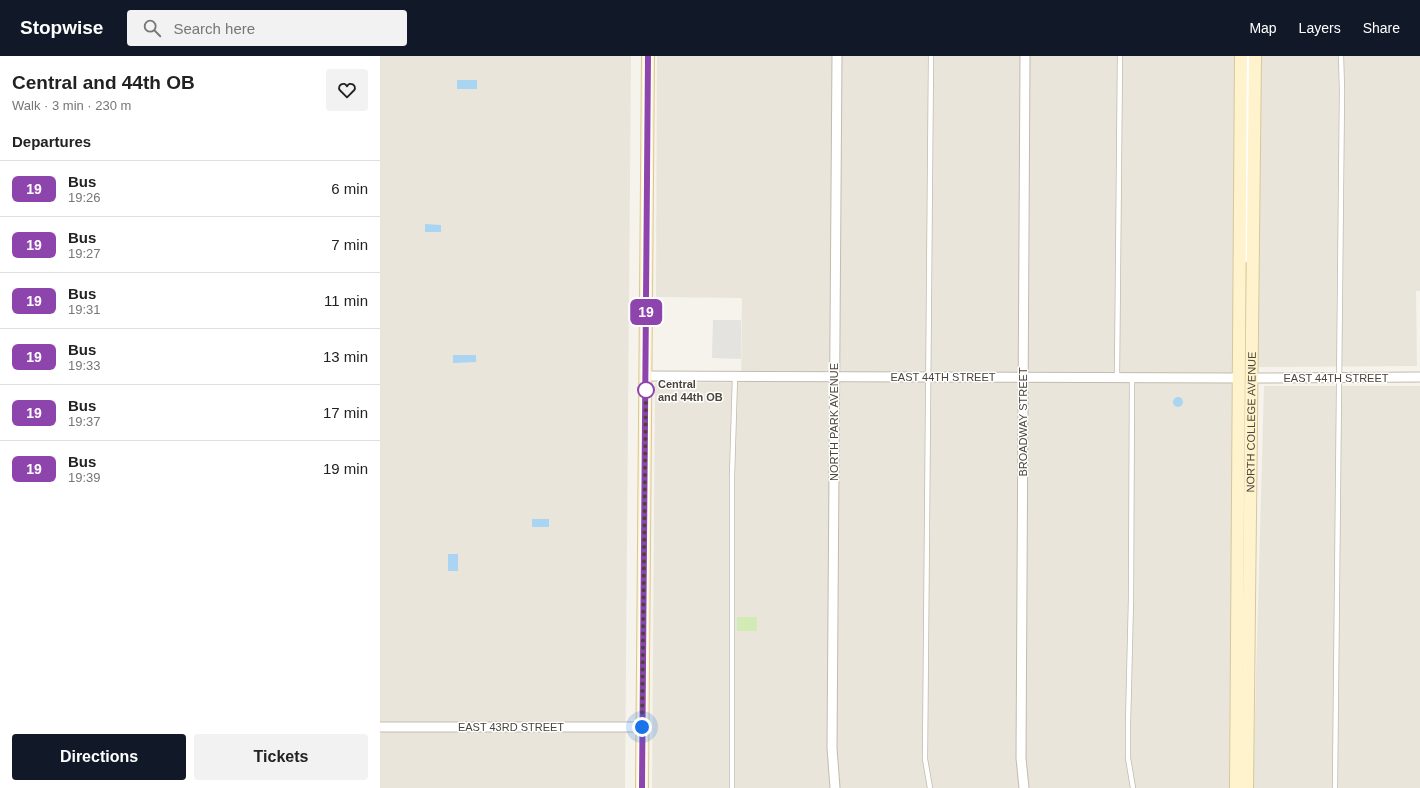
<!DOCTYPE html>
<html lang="en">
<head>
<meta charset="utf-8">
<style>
  body { margin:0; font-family:Arial,sans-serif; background:#f2f2f2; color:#222; height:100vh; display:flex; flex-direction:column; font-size:15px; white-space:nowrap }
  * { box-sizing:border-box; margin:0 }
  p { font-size:13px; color:#767676 }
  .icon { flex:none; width:22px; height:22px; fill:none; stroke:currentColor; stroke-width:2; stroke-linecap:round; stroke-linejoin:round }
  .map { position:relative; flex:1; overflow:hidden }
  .panel { display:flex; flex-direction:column; background:#fff; width:380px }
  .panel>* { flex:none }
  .badge { padding:0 8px; border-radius:6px; font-size:14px; line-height:26px }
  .you { position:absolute; width:20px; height:20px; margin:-10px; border:3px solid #fff; border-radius:50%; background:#1a73e8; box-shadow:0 0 0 6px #1a73e833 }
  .map>.badge { position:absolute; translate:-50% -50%; box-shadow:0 0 0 2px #fff }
  h2 { padding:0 12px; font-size:15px; line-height:36px }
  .round { display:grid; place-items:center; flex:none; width:42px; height:42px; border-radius:4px; background:#f2f2f2 }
  .head { display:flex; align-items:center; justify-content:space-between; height:68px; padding:0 12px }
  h1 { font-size:19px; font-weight:700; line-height:30px }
  .primary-button { display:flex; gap:8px; margin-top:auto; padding:8px 12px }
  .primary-button a { flex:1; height:46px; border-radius:4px; background:#111827; color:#fff; font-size:16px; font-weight:700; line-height:46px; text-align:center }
  .primary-button a+a { background:#f2f2f2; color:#222 }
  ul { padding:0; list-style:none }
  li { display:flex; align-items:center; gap:12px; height:56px; padding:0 12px; border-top:1px solid #e0e0e0 }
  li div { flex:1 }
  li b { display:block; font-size:15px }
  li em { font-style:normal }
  li .badge { min-width:44px; font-weight:700; text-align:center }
  header { display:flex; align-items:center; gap:24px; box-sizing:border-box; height:56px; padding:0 20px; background:#111827; color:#fff }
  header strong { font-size:19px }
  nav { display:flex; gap:22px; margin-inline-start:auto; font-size:14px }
  .search { width:280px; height:36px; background:#f2f2f2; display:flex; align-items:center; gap:10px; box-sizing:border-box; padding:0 14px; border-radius:4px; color:#767676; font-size:15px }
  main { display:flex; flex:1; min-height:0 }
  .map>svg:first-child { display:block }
  .residential { fill:#eae5da }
  .green { fill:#d2eab5 }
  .parking { fill:#e5e3e0 }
  .water { fill:#a9d4f2 }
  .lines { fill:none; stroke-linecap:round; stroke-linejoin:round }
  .service-casing { stroke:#c2bbae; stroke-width:6 }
  .minor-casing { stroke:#c2bbae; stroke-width:11 }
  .secondary-casing { stroke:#d6c79b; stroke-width:14 }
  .service { stroke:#fff; stroke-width:4.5 }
  .minor { stroke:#fff; stroke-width:9 }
  .secondary { stroke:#fff3cd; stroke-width:12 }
  .line-casing { stroke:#fff; stroke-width:9 }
  .line { stroke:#8e44ad; stroke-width:6 }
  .walk { stroke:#4b4439; stroke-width:4; stroke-dasharray:0 7.2 }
  .stop-dot { fill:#fff; stroke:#8e44ad; stroke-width:2 }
  .labels { text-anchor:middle; stroke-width:3; stroke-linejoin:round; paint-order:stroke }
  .street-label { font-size:11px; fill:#4b4439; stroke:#fff }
  .stop-label { font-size:11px; font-weight:bold; fill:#4b4439; stroke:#fff; text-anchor:start }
</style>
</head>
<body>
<header>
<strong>Stopwise</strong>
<div class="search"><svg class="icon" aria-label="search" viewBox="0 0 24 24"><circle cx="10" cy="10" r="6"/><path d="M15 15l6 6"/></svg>Search here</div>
<nav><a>Map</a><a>Layers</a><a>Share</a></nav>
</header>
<main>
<section class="panel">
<div class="head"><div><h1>Central and 44th OB</h1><p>Walk · 3 min · 230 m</p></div><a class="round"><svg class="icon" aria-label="heart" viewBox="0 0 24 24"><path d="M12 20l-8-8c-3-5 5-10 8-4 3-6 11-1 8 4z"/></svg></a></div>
<h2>Departures</h2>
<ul>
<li><span class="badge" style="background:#8e44ad;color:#fff">19</span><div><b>Bus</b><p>19:26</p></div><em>6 min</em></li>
<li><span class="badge" style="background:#8e44ad;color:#fff">19</span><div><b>Bus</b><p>19:27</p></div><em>7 min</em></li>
<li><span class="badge" style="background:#8e44ad;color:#fff">19</span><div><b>Bus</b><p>19:31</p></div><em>11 min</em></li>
<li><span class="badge" style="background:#8e44ad;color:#fff">19</span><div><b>Bus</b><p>19:33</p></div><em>13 min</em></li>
<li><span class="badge" style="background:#8e44ad;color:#fff">19</span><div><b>Bus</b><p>19:37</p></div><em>17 min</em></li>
<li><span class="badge" style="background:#8e44ad;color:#fff">19</span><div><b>Bus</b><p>19:39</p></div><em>19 min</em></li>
</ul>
<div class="primary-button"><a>Directions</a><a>Tickets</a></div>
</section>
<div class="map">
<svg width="1040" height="732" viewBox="0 0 1040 732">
  <rect width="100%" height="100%" fill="#f6f3ec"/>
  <!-- residential -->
  <path class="residential" d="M0,0H251L245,732H0Z
    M277,0H856L849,732H272L275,327L361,326L362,242L276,241Z
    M881,0H1040V235H1036L1037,310L878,311Z
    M884,330H1040V732H873Z"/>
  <!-- green -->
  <path class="green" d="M357,561H377V575H357Z"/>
  <!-- parking -->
  <path class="parking" d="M333,264H361V303L332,302Z"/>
  <!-- water -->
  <path class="water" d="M77,24H97V33H77Z
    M45,168L61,169V176H45Z
    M73,299H96V306L73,307Z
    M793 346a5 5 0 1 1 10 0a5 5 0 1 1-10 0Z
    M152,463H169V471H152Z
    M68,498H78V515H68Z"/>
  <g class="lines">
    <!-- service casing -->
    <g class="service-casing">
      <path id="service" d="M867,204L868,0
        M737,321L740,0
        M752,321L751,543L748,668V702L753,732
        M352,732V420L355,321
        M550,732L545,703L551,0
        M955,732L962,34L961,0"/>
    </g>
    <!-- minor casing -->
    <g class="minor-casing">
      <path id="minor" d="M266,320L859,322
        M872,322L1040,321
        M0,671H263
        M455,732L452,692L457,0
        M644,732L641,702L645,0"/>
    </g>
    <!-- secondary casing -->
    <g class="secondary-casing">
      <g id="secondary">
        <path d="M262,732L268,0"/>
        <path d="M856,732L861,0"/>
        <path id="s1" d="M867,732L875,0"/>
      </g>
    </g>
    <!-- service -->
    <use href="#service" class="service"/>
    <!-- minor -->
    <use href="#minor" class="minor"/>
    <!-- secondary -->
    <use href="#secondary" class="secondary"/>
  </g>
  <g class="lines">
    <!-- line casing -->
    <g class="line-casing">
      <path id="line" d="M262,732L268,0"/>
    </g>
    <!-- line -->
    <use href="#line" class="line"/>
    <!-- walk -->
    <path class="walk" d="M262,671L266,331V334"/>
  </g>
  <!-- markers -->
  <circle class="stop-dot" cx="266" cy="334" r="8"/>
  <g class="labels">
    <!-- street labels -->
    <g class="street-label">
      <text x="563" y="325">EAST 44TH STREET</text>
      <text x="956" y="326">EAST 44TH STREET</text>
      <text transform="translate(454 366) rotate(-90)" y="4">NORTH PARK AVENUE</text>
      <text transform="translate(643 366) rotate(-90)" y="4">BROADWAY STREET</text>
      <text dy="4" stroke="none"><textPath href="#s1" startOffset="366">NORTH COLLEGE AVENUE</textPath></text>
      <text x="131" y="675">EAST 43RD STREET</text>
    </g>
    <!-- stop labels -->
    <g class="stop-label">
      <text x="278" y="332">Central<tspan x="278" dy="13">and 44th OB</tspan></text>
    </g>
  </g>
</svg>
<div class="you" style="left:262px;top:671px"></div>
<b class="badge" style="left:266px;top:256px;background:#8e44ad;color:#fff">19</b>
</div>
</main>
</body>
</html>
